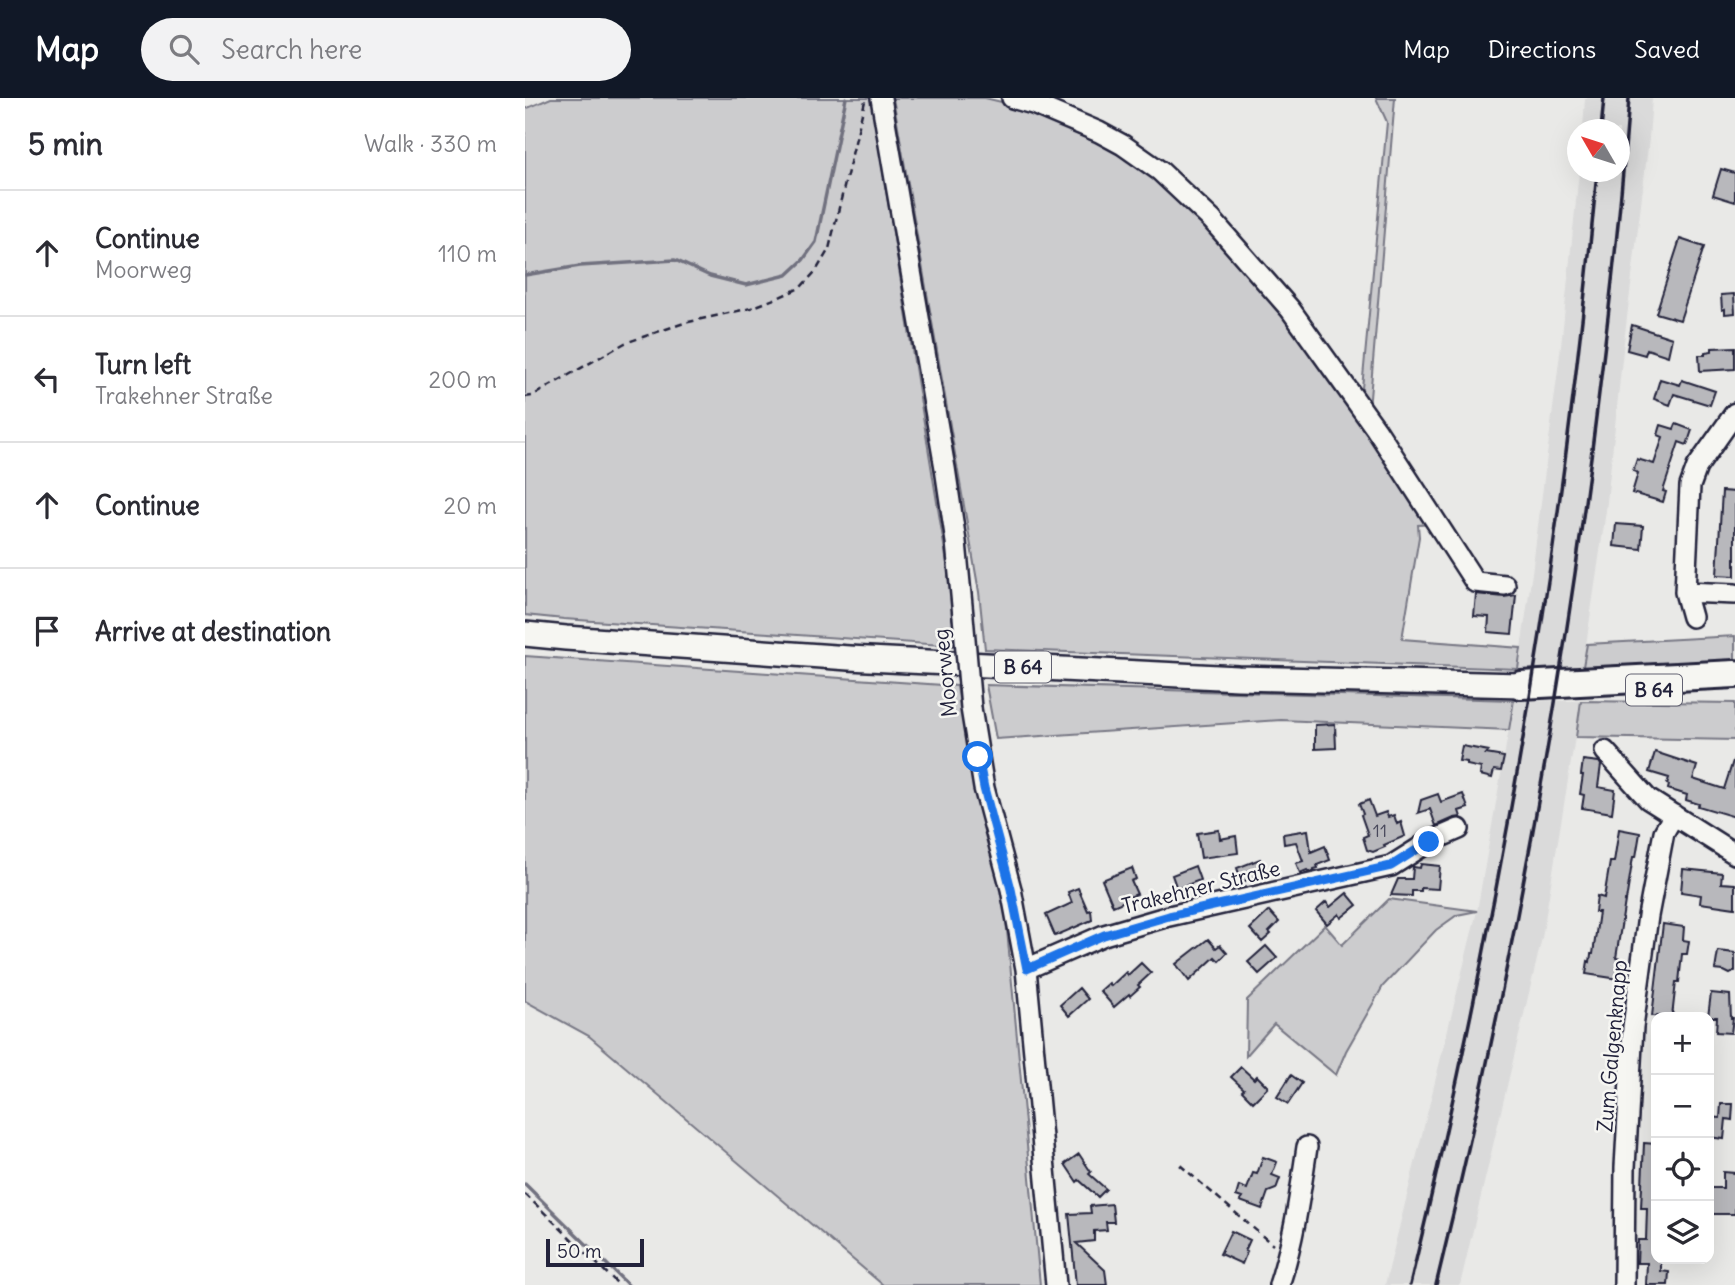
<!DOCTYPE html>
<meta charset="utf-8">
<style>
body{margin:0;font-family:Delius,sans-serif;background:#f2f2f3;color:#2b2b33}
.controls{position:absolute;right:21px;bottom:21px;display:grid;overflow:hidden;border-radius:14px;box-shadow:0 7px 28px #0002}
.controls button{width:63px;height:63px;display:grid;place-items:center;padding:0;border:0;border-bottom:2px solid #e1e1e2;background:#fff;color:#2b2b33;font:35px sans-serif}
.compass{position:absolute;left:1042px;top:21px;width:63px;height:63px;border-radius:50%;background:#fff;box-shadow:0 7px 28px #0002;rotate:309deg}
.scale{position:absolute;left:21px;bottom:18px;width:98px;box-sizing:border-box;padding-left:7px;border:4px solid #22223b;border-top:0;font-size:19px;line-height:24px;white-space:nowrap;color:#22223b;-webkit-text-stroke:5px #f6f6f2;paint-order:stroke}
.stop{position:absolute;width:21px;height:21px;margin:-16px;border:5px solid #1a73e8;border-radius:50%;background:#fff}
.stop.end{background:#1a73e8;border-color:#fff;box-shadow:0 2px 7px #0008}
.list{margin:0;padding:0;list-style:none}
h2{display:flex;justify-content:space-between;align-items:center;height:91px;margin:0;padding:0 28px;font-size:30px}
h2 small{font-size:23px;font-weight:400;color:#7c7c81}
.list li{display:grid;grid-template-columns:46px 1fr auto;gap:21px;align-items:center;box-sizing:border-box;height:126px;padding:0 28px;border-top:2px solid #e1e1e2}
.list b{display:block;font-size:26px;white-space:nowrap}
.list p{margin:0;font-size:23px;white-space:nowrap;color:#7c7c81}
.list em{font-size:23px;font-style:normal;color:#7c7c81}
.icon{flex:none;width:38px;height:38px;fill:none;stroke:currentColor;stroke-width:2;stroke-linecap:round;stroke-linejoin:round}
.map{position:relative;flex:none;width:1210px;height:1187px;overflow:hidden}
header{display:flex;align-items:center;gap:42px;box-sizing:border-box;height:98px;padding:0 35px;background:#111827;color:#fff}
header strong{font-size:33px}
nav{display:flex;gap:38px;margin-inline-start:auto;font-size:24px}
.search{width:490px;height:63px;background:#f2f2f3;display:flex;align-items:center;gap:18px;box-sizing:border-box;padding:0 24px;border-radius:38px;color:#7c7c81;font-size:26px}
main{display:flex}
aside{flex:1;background:#fff}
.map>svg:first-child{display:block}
.built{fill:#dadada}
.green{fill:#ccccce;stroke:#777784;stroke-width:2}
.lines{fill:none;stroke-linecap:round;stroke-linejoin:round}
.stream{stroke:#71717f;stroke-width:3.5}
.building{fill:#b8b8bc;stroke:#22223b;stroke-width:2}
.minor-casing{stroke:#22223b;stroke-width:24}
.major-casing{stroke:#22223b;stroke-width:28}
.highway-casing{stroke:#22223b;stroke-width:32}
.path{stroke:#22223b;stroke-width:2.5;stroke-dasharray:7 5;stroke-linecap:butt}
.minor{stroke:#f6f6f2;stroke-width:19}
.major{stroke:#f6f6f2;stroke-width:23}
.highway{stroke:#f6f6f2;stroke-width:26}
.rail{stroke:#22223b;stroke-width:3.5}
.minor-bridge-casing{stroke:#22223b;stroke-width:24;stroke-linecap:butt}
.minor-bridge{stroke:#f6f6f2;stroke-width:19}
.route{stroke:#1a73e8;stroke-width:9}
.labels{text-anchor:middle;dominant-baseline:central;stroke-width:5;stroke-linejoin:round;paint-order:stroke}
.number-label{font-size:18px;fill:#48485b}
.shield{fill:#f6f6f2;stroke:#626272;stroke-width:2}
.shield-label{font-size:19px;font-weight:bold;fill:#22223b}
.street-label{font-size:21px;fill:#22223b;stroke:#f6f6f2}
</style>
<header>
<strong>Map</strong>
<div class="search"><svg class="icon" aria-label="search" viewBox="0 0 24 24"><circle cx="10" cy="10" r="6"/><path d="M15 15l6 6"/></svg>Search here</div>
<nav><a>Map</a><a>Directions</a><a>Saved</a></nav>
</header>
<main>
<aside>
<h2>5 min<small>Walk · 330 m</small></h2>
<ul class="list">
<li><svg class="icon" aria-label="ahead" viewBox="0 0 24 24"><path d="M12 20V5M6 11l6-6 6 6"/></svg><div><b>Continue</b><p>Moorweg</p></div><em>110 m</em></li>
<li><svg class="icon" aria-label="left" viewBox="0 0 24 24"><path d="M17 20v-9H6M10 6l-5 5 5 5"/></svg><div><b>Turn left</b><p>Trakehner Straße</p></div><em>200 m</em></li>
<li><svg class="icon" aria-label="ahead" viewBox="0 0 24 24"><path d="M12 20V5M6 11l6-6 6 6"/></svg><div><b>Continue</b></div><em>20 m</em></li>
<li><svg class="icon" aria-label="arrive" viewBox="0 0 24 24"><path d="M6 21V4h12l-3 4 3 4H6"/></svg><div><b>Arrive at destination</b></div></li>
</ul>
</aside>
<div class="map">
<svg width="1210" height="1187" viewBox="0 0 1210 1187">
<rect width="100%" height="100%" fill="#e9e9e7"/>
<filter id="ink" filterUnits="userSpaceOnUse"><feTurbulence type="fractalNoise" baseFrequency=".0143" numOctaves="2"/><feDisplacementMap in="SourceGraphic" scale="14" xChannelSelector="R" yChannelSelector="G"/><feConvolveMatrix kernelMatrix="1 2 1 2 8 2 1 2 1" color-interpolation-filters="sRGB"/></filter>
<g filter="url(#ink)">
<!-- built -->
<path class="built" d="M1060 0H1127L1124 41 1098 252 1081 413 1057 574 993 571 1007 475 1036 248 1054 74H1094V32L1058 31Z
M989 602 1056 603 1017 840 935 1187H860L952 813Z"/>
<!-- green -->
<path class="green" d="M26 0H346L427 496 431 548 39 521 0 517V11Z
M368 0H460L509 12 581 45 602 63 608 59 707 147 910 426 893 427 894 439 877 541 996 550 993 571 460 551 454 494Z
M851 0H870L844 312 836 301 862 24Z
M1210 538V567L1057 574 1062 546Z
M0 558 432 588 445 666 478 789 515 1187H358L64 938 0 903Z
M461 587 989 602 984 632 756 622 471 641Z
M1056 603 1210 605V642L1051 639Z
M864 801 952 813 932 817 911 832 858 888 821 953 811 977 749 926 721 958 722 902 800 827 817 847Z"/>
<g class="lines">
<!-- stream -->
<path class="stream" d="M0 177 55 168 150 162 185 178 221 187 262 177 278 162 291 144 321 0
M0 1086 103 1187"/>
</g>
<!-- building -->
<path class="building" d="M1196 71 1210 75V104L1188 97Z
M1155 141 1179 149 1155 222 1131 215Z
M1209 196 1210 215 1200 216V211L1197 212 1196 197Z
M1107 227 1147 240 1143 258 1122 251 1120 257 1102 252Z
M1210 249V271L1175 273 1174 257H1180V254L1187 253V250Z
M1135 281 1155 287 1157 282 1190 293 1185 307 1149 296 1145 307 1129 301Z
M1151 326 1167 332 1162 347 1154 344 1138 393 1141 394 1138 404 1107 395 1113 375 1108 373 1112 361 1129 366 1138 339 1133 337 1136 327 1149 331Z
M1197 393 1210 394V478L1192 477Z
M1091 426 1118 428 1116 451 1089 448Z
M951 496 979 499 991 497 987 536 963 534 964 519 949 518Z
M810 626 811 650 790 651V627Z
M937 648 964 653 961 656 979 659 976 673 969 672 967 680 955 677 956 670 942 667V664L934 663Z
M1130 654 1172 668 1168 681 1199 691 1208 663 1210 664V719L1173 708 1174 706 1161 702 1162 697 1143 691 1144 687 1142 686 1144 680 1124 674Z
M1058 662 1074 664 1076 667 1073 689 1090 692 1087 715 1057 710 1059 697 1055 696 1058 677H1056Z
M913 696 916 704 938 696 943 710 934 713 936 719 929 720 911 728 905 711 893 715 896 702Z
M844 702 850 718 861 714 863 719 869 717 872 726 876 724 880 738 859 747 860 749 848 754 842 752 838 739 843 737 836 717 838 716 834 706Z
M1094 731 1115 735 1111 759H1108L1101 803H1100L1091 860 1096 861 1095 868H1097L1094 881 1061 876 1063 863 1065 864 1066 856H1068L1074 814H1070L1072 798 1079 800 1085 764H1089Z
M694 732 695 741 711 738 713 755 676 760 672 735Z
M783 732 786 754 800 748 805 762 792 767 793 770 789 771V773L783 774 782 772 775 775 771 765 778 763 771 744 759 746 758 736Z
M735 761 740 775 717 784 712 770Z
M896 766 915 768 913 791 896 790V793H887V798L866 797 873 781H887L888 769 895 770Z
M670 768 675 782 652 791 647 777Z
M607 770 611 781 606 783 612 796 599 801 600 803 588 808 577 782Z
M1158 771 1197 775 1196 785 1210 786V810L1175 805 1176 797 1156 794Z
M553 790 563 813 566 812 567 822 530 838 521 817 547 805 543 794Z
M822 795 832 807 816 820 814 816 802 826 791 813 801 804 805 809Z
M744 813 754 824 744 834 746 836 737 844 725 831Z
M1138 826 1159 829 1158 842 1164 843 1162 856H1157L1154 884H1151L1147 919 1127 918Z
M683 841 691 850 695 847 702 855 694 863 690 859 664 883 651 866Z
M741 848 752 860 734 876 723 864Z
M1193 853 1210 855V873L1205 876 1199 873 1190 872Z
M616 865 626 875 613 887 615 889 605 898 604 896 589 909 575 893 584 885 586 888 601 874 603 877Z
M554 890 563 901 544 918 535 907Z
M1186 895 1205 897 1206 920H1208L1206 935 1191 934 1192 919H1183Z
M716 969 729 981 732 978 743 989 728 1004 717 993 719 991 706 979Z
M766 977 777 985 763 1006 752 999Z
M1196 1006H1208L1207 1022 1201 1021 1199 1041 1184 1039V1019L1195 1020Z
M1119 1045 1131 1046V1161H1136V1173L1144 1174 1143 1187H1121L1122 1165H1112L1113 1142H1121L1122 1110H1116Z
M554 1056 566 1074 564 1076 581 1091 573 1099 554 1082 552 1084 540 1066Z
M738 1059 752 1064 747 1077 755 1080 751 1091 743 1094 737 1111 715 1103 717 1100 711 1098 714 1088 722 1091 728 1075 732 1076Z
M1198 1074 1210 1075V1116H1184V1090H1198Z
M587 1106 589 1124H581L582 1132 569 1133V1143L551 1145 580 1172 582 1187H551L544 1116 566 1115 565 1108Z
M706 1133 725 1142 720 1153 722 1154 717 1166 695 1156Z"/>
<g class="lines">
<!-- minor casing -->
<g class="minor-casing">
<path id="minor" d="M356 0 420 370 431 444 438 518
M487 0 508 6 574 34 598 47 635 73 687 122 765 211 851 331 950 484 980 487
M1160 494 1210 496
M1167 519 1160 494 1165 388 1172 369 1210 315
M446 610 459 690 486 791 501 871 531 1187
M1080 653 1123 701 1210 756
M501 871 579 837 644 818 866 768 904 744 934 731
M754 1187C769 1142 775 1096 782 1049
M1099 1187 1100 1069 1108 929 1123 818 1139 734 1149 717"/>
</g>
<!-- major casing -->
<g class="major-casing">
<path id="major" d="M0 536 41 540 324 560 713 580 996 587"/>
</g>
<!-- highway casing -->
<g class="highway-casing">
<path id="highway" d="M996 587 1210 576"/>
</g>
<!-- path -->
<path class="path" d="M0 299 7 298 100 245 159 225 226 210 252 200 275 190 291 173 304 151 340 3
M655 1067 748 1147
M0 1096 94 1187"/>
<!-- minor -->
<use href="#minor" class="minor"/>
<!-- major -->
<use href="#major" class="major"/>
<!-- highway -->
<use href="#highway" class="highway"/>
<!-- rail -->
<path class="rail" d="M1076 32 1079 0
M885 1187C974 821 1038 449 1072 74
M911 1187C983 893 1038 595 1074 295 1086 197 1097 98 1104 0"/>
<!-- minor-bridge casing -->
<g class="minor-bridge-casing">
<path id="minor-bridge" d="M438 518 446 610"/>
</g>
<!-- minor-bridge -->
<use href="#minor-bridge" class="minor-bridge"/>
</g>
</g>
<g class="lines" filter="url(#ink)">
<!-- route -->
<path class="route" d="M453 659 459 690 486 791 502 871 579 837 644 818 866 768 904 744"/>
</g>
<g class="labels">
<!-- number labels -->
<g class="number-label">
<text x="855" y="732">11</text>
</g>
<!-- shield labels -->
<g class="shield">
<rect x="470" y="553.5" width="56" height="31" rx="5"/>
<rect x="1101" y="576.5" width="56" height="31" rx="5"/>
</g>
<g class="shield-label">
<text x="498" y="569">B 64</text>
<text x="1129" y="592">B 64</text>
</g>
<!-- street labels -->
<g class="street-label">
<text transform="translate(420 575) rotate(-96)">Moorweg</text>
<text transform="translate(676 789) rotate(-14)">Trakehner Straße</text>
<text transform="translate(1087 948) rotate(-85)">Zum Galgenknapp</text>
</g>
</g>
</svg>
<div class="controls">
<button>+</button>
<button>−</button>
<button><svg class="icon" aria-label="locate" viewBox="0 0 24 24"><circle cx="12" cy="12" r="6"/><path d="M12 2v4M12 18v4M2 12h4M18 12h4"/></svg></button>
<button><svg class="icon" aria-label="layers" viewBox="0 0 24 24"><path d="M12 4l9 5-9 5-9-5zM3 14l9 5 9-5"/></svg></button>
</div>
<svg class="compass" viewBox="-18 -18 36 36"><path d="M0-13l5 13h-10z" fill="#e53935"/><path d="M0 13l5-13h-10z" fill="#7c7c81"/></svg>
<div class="scale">50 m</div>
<div class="stop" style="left:453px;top:659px"></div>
<div class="stop end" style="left:904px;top:744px"></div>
</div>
</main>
